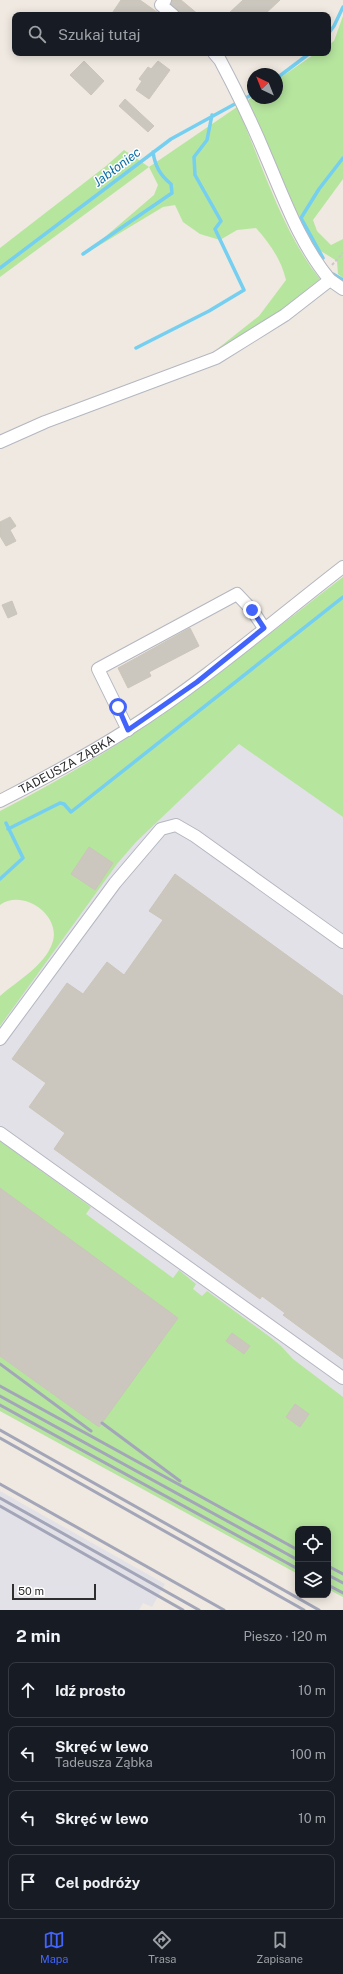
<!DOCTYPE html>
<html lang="pl">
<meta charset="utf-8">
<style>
body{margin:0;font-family:"Public Sans",sans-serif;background:#242831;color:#f1f3f6}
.controls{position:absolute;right:12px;bottom:12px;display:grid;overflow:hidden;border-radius:8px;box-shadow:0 2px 10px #0003}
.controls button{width:36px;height:36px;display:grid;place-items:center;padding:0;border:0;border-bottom:1px solid #363941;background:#171b24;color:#f1f3f6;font:20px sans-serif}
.compass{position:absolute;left:247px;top:68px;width:36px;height:36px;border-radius:50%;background:#171b24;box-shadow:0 2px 10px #0003;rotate:317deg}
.scale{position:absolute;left:12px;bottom:10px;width:84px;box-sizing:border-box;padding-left:4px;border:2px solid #2e2e2e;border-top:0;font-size:11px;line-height:14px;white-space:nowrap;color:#2e2e2e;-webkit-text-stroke:3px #fff;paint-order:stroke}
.stop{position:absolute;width:12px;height:12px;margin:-9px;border:3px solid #4264fb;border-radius:50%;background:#fff}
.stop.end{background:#4264fb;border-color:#fff;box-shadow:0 1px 4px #0008}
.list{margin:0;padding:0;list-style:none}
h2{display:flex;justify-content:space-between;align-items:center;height:52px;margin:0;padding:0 16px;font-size:17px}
h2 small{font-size:13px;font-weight:400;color:#9ea1a6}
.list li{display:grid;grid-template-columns:26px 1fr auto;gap:12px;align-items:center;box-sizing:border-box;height:56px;margin:0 8px 8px;padding:0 8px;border:1px solid #363941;border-radius:8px}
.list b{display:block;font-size:15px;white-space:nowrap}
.list p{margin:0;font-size:13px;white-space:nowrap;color:#9ea1a6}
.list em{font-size:13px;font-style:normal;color:#9ea1a6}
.icon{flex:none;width:22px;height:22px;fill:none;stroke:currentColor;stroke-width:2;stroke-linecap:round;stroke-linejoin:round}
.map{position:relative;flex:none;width:343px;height:1610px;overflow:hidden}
.search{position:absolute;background:#171b24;box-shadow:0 2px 10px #0003;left:12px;right:12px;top:12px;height:44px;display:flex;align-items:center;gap:10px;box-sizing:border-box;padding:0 14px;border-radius:8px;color:#9ea1a6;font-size:15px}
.sheet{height:308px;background:#171b24}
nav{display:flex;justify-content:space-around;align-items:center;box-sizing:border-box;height:56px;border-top:1px solid #363941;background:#171b24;font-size:11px;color:#9ea1a6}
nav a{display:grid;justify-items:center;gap:2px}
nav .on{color:#4264fb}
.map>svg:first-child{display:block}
.industrial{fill:#e3e1e8}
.green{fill:#b6e59e}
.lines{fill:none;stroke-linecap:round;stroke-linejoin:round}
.stream{stroke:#75cff0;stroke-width:3.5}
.building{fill:#cbc7bf;stroke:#cbc5ba}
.minor-casing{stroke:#b4b7c1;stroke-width:14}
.path{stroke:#c9c9c9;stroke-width:2;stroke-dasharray:3 2;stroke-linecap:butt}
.minor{stroke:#fff;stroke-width:12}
.rail{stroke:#a3a6b8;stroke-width:3}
.route{stroke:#4264fb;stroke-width:5}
.labels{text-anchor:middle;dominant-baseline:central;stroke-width:3;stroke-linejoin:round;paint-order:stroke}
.street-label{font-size:12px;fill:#2e2e2e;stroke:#fff}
.water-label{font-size:13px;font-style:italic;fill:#0d6fa3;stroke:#fff}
</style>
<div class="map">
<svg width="343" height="1610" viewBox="0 0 343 1610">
<rect width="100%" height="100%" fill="#efe9e1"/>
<!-- industrial -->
<path class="industrial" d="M343 648V1597L328 1589V1529H298V1574L0 1411V1023L73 920 37 877Z
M0 1491 165 1584 152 1607 143 1603 139 1610H0Z"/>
<!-- green -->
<path class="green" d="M343 16V179L313 220 317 231 331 245 343 239V278L338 274 337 261 311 245 248 100 253 96V98H277V80L316 53H328V45L334 41Z
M237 107C262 163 282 232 320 279L275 315 216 350 259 316 286 280C281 259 270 244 256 228L237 230 220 240 200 234 183 222 175 205 163 207 85 254 154 195 158 185 149 167 0 277V248L106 166 124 150 149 167Z
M343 577V817L239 744 136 842 117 864 0 1026V996C17 981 44 966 52 944 63 916 23 888 0 905V811C42 789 84 766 124 740 200 691 271 632 343 577Z
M0 1141 91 1207 86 1214 173 1278 179 1270 196 1284 193 1289 202 1296 207 1291 270 1337 281 1346 293 1359 343 1397V1597L328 1589V1529H298V1574L0 1411Z"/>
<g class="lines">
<!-- stream -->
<path class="stream" d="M328 34 334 26 343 7
M277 78 310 53
M83 254 172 193 171 184C160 175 155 166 153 152
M323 258 301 218 319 189 343 158
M0 268 171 139 253 94
M333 274 343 280
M136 348 209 311 244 290 215 229 221 221 195 175 194 157 207 140 212 115
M8 829 60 803 64 804 71 812 343 597
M0 879 23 858 6 823"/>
</g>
<!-- building -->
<path class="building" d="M121 0H140L161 15H111Z
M172 0H181L199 15H180L178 10 171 4Z
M243 0H280L264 15H227Z
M84 61 104 81 91 95 70 75Z
M158 61 170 70 149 99 136 90 142 81 139 79 148 67 151 69Z
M125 99 154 126 148 132 119 106Z
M10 517 16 526 10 530 16 541 6 546 0 536V522Z
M12 601 17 614 8 618 2 605Z
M190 628 199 646 149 672 151 676 128 688 118 668Z
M89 847 113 863 95 890 71 874Z
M175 874 343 996V1359L283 1315 285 1313 262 1296 260 1299 54 1149 65 1133 29 1107 46 1083 12 1059 67 983 83 994 107 962 124 975 163 920 149 911Z
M0 1188 178 1318 99 1427 0 1356Z
M232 1333 250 1346 244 1354 226 1341Z
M295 1404 309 1414 300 1427 286 1417Z"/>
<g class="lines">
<!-- minor casing -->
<g class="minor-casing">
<g id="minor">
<path d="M165 0 161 5 173 15"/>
<path d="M214 53 220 60C237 92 253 125 267 159 285 201 300 244 330 280"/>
<path d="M0 442 45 422 216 358 285 315 330 280 343 289"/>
<path d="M128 730 98 669 237 594 252 610 264 628"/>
<path id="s1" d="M0 801C43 779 86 756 127 730 203 682 272 622 343 567"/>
<path d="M0 1039 115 883 161 829 176 825 195 836 343 942"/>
<path d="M0 1133 343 1378"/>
</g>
</g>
<!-- path -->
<path class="path" d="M332 265 343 253"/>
<!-- minor -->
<use href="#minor" class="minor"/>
<!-- rail -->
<path class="rail" d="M0 1364 91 1431
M0 1386 298 1550
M0 1396 298 1560
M0 1405 298 1569
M102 1423 180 1481
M0 1430 319 1610
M0 1438 304 1610
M0 1484 224 1610
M0 1498 199 1610
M0 1506 183 1610
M328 1566 343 1574
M328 1575 343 1583
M328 1585 343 1593"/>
</g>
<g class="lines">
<!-- route -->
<path class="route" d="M118 707 128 730 197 682 264 628 252 610"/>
</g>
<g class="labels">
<!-- street labels -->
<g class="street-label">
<text stroke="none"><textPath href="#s1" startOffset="76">TADEUSZA ZĄBKA</textPath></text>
</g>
<!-- water labels -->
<g class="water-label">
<text transform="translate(117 167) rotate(-37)">Jabłoniec</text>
</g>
</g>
</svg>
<div class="controls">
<button><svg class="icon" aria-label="locate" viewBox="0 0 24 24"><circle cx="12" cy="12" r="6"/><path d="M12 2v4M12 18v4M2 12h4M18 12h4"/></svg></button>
<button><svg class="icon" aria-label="layers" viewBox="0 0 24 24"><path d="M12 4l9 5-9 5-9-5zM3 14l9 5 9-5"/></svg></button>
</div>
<svg class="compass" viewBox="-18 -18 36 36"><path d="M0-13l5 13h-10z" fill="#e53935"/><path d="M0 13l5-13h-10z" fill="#9ea1a6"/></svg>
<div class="scale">50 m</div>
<div class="stop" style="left:118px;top:707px"></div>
<div class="stop end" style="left:252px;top:610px"></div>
<div class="search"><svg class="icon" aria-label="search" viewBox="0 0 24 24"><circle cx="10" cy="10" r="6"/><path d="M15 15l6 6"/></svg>Szukaj tutaj</div>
</div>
<section class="sheet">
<h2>2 min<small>Pieszo · 120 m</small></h2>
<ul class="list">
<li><svg class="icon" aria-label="ahead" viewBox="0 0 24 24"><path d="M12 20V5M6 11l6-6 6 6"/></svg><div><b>Idź prosto</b></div><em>10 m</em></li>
<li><svg class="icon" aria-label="left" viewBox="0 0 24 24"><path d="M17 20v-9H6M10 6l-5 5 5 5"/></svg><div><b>Skręć w lewo</b><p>Tadeusza Ząbka</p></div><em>100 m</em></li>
<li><svg class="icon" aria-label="left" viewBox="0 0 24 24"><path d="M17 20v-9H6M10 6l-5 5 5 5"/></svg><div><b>Skręć w lewo</b></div><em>10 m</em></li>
<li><svg class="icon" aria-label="arrive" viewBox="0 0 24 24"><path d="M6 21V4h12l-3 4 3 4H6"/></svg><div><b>Cel podróży</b></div></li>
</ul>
</section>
<nav>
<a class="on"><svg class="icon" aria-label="map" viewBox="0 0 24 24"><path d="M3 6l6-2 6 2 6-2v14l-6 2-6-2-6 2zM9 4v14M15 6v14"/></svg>Mapa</a>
<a><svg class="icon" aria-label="directions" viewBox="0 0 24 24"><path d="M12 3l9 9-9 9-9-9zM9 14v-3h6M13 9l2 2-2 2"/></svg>Trasa</a>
<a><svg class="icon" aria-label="saved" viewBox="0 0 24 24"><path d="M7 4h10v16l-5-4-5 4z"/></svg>Zapisane</a>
</nav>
